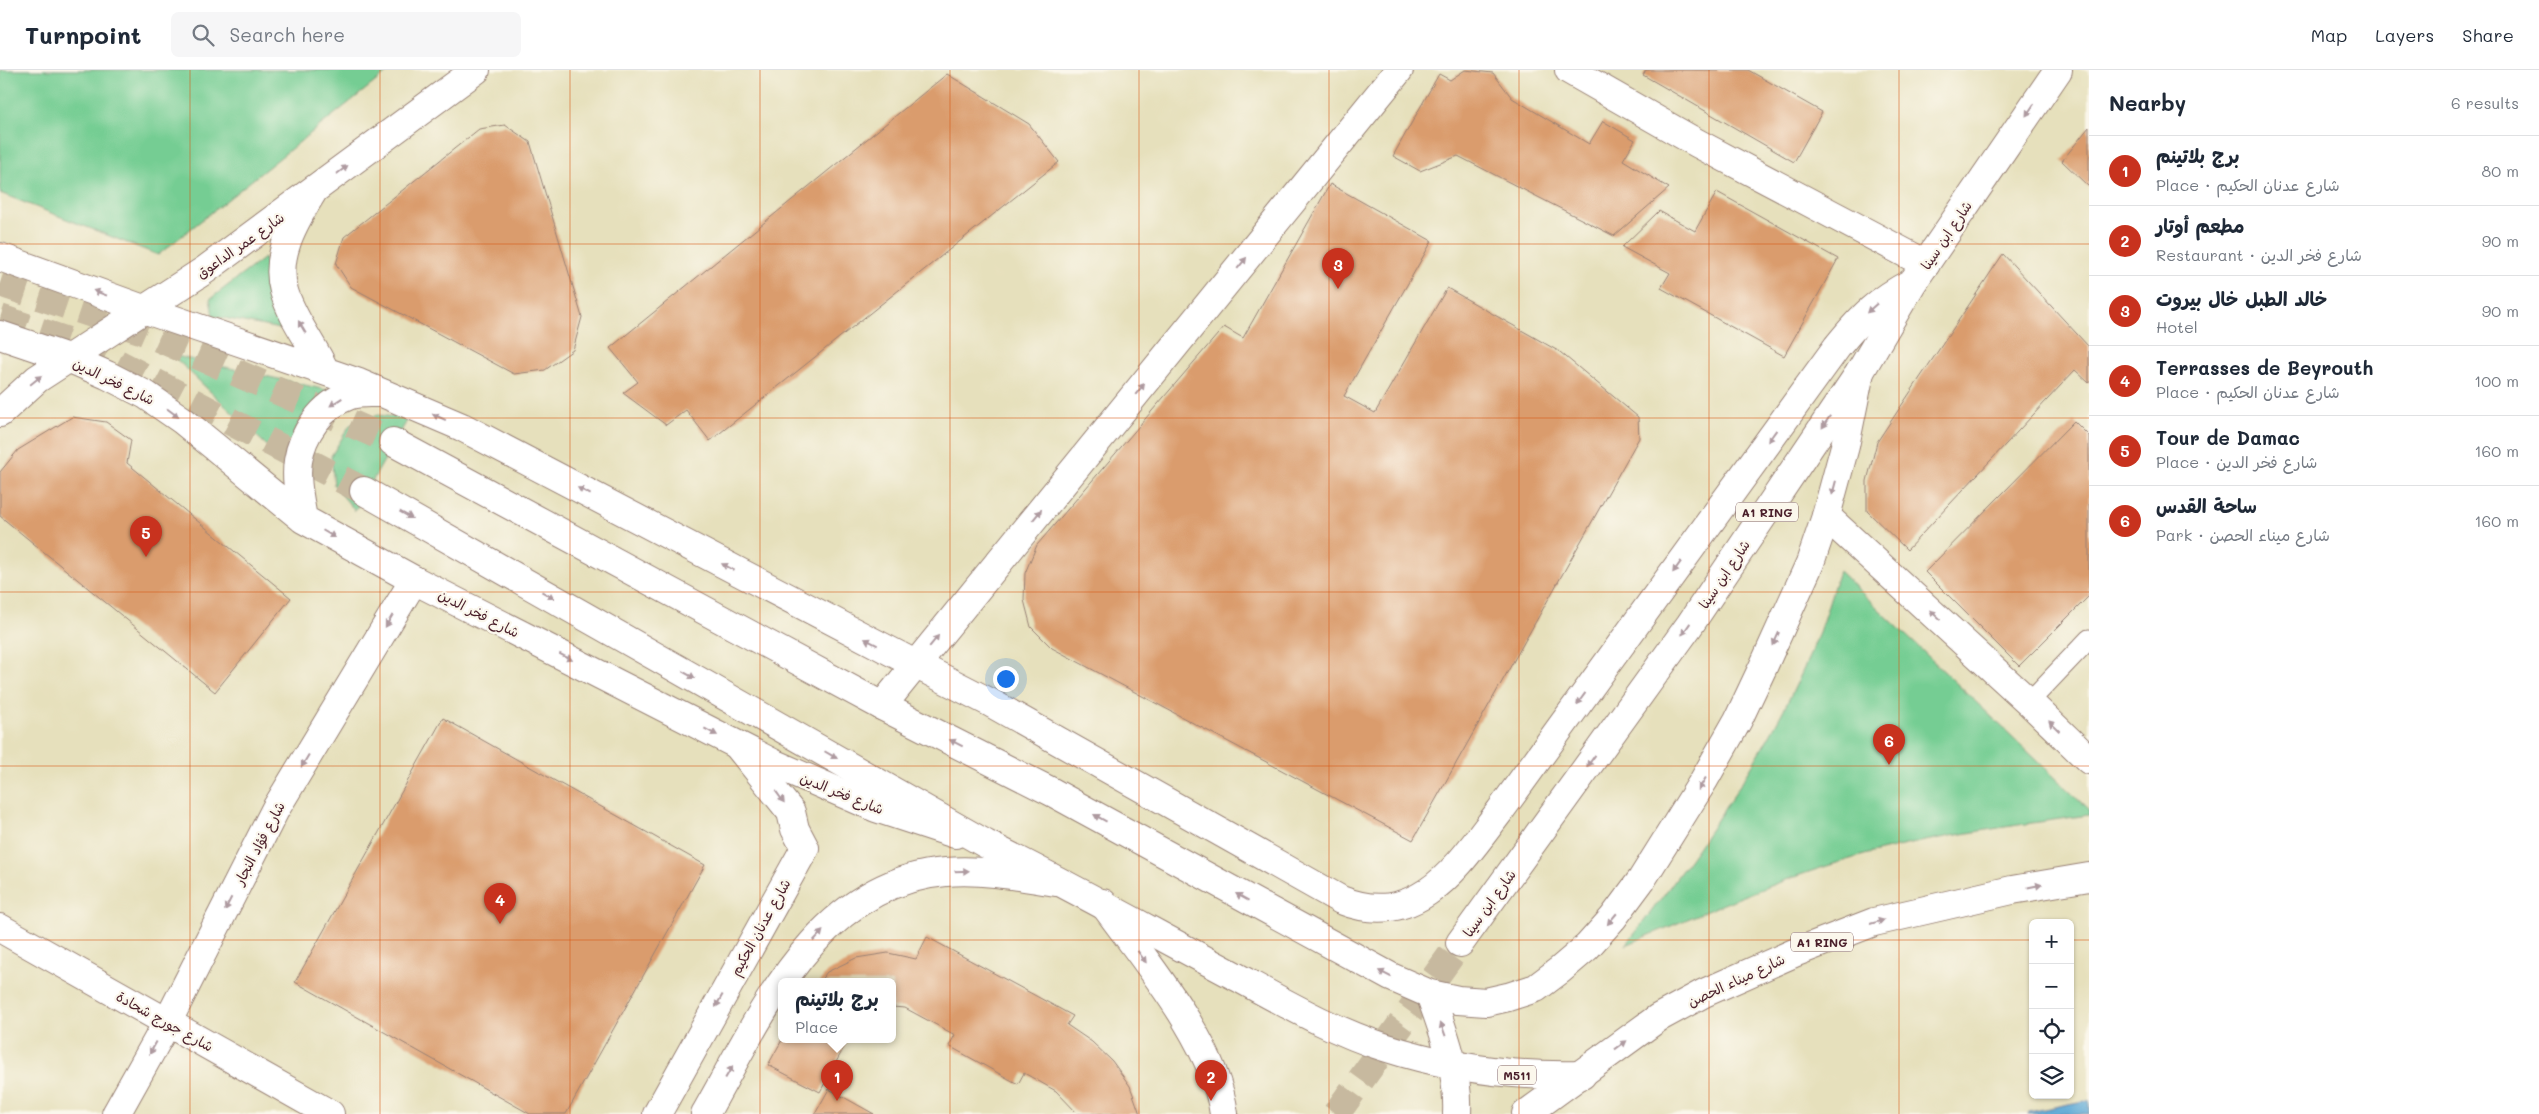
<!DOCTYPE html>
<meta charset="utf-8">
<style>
body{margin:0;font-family:Mali,"Playpen Sans Arabic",sans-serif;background:#f6f6f7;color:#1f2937}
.controls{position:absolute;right:15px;bottom:15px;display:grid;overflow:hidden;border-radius:8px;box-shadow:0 1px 4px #0004}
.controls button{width:45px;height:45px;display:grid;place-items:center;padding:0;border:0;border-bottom:1px solid #e0e1e3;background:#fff;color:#1f2937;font:25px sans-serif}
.you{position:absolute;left:1005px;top:608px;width:18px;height:18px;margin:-12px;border:4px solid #fff;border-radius:50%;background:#1a73e8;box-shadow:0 0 0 8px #1a73e833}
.badge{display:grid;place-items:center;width:32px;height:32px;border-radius:50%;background:#c8321e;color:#fff;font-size:16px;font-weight:700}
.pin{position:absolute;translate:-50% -41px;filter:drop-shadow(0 1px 2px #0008)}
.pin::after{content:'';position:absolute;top:26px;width:18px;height:15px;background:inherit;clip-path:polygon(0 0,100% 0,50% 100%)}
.popup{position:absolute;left:778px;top:908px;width:118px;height:65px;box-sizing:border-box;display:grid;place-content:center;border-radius:8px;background:#fff;filter:drop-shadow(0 1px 4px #0005);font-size:16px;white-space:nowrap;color:#747a83}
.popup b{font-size:19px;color:#1f2937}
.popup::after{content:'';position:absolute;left:50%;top:100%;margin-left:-10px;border:10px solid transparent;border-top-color:#fff}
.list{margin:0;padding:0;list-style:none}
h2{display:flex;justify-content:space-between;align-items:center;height:65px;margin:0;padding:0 20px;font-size:21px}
h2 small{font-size:16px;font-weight:400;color:#747a83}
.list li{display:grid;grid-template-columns:32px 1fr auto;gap:15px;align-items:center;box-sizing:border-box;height:70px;padding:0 20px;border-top:1px solid #e0e1e3}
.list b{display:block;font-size:19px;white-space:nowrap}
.list p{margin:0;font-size:16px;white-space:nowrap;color:#747a83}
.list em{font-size:16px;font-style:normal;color:#747a83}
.icon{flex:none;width:28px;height:28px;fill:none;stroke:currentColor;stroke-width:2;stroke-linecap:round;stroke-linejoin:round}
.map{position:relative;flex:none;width:2089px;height:1044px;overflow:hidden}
header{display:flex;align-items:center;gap:30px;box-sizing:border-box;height:70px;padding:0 25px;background:#fff;border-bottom:1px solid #e0e1e3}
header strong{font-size:24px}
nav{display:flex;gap:28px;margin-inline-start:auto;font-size:18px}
.search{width:350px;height:45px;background:#f6f6f7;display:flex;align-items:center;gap:12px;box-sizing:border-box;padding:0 18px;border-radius:8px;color:#747a83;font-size:19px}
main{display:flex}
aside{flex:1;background:#fff}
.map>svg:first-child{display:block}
.green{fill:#74cd93;stroke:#5f765f}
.water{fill:#5ca8d5;stroke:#536480}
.building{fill:#da9c6d}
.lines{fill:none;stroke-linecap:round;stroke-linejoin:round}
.trunk-tunnel{stroke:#c7b99f;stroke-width:28;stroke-dasharray:28 14;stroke-linecap:butt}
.motorway-tunnel{stroke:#c7b99f;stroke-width:28;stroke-dasharray:28 14;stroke-linecap:butt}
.service-casing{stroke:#988074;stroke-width:21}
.minor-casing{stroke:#988074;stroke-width:30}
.tertiary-casing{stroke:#988074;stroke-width:30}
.secondary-casing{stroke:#988074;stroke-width:30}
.trunk-casing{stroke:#988074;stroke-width:30}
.motorway-casing{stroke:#988074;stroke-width:30}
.service{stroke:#fff;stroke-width:19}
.minor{stroke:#fff;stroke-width:28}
.tertiary{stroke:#fff;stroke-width:28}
.secondary{stroke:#fff;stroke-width:28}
.trunk{stroke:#fff;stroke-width:28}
.motorway{stroke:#fff;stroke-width:28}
.oneway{fill:#ae9aa0}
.grid{fill:none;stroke:#d8530f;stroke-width:1;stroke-opacity:0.55}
.labels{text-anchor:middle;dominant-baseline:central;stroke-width:4.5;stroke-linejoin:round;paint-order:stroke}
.shield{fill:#fbf7ec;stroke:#7f6065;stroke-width:1}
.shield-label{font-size:12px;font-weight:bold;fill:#4a1f2b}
.street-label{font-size:14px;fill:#4a1f2b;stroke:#fbf7ec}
</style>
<header>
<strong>Turnpoint</strong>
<div class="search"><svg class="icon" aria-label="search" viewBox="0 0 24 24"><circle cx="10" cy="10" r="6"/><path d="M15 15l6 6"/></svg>Search here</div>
<nav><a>Map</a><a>Layers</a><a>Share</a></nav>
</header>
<main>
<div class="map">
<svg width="2089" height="1044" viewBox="0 0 2089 1044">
<rect width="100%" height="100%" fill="#fbf7ec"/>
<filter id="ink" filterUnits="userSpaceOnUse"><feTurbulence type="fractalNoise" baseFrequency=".02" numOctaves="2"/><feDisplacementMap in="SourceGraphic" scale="10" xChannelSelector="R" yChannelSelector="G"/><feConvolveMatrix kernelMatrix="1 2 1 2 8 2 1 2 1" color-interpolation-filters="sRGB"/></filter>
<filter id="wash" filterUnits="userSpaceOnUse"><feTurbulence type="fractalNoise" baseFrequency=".0096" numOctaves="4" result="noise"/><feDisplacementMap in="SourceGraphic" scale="20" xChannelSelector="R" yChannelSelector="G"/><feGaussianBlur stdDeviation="1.12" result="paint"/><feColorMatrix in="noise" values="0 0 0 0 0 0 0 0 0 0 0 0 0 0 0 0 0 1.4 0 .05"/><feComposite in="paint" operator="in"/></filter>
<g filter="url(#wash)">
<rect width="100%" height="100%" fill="#e6e0bc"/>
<!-- green -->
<path class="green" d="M0 0H390L158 185 0 123Z
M264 188 290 261 213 246 210 229Z
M172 285 327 320C300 346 293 357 287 395Z
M378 345 408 349 355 441 334 415 331 386 350 355Z
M1839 501 2089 740V745C2016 755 1943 765 1872 783 1787 805 1707 841 1626 875 1696 783 1766 688 1812 580 1823 554 1830 527 1839 501Z"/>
<!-- water -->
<path class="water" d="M2089 1030V1044H2028L2029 1042Z"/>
<g id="blocks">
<!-- building -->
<path class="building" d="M1465 0 1493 3 1512 28 1589 74 1603 51 1635 70 1623 90 1669 118 1614 166 1458 86 1420 101 1393 86 1439 4 1450 10Z
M1646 0H1748L1822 42 1794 92 1643 5Z
M947 4 1029 54 1059 92 710 371 686 340 666 355 623 323 638 312 610 278Z
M505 55 530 72 582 247 573 280 545 300 514 304 351 217 336 194 344 167 479 59Z
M2089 57V117L2062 91Z
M1330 114 1432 171 1344 326 1375 343 1447 218 1560 282 1638 347 1639 368 1413 770 1052 578 1031 557 1024 530 1025 503 1037 475 1224 257 1243 268Z
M1717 122 1838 189 1784 286 1661 218 1670 203 1622 177 1659 141 1695 161Z
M2003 184 2089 277V313L2075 300 1907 480 1867 441V411L1877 372Z
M72 347 106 352 131 370 127 393 291 528 215 622 0 446V402L18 380Z
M2074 351 2089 366V526L2019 596 1925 502Z
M443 648 705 795 566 1044H530L295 912Z
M927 867 1073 946 1067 955 1092 972 1112 991 1130 1016 1140 1044H1078L1056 1021 1024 1003 1018 1014 949 976 955 965 905 938 892 937V912H819L827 902 856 888 888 883 916 889Z
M782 970H848L820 1022 768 995Z
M829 1019 874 1044H815Z"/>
</g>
</g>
<g filter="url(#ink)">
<use href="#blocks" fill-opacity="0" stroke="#988074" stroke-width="1"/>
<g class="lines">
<!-- trunk-tunnel -->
<path class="trunk-tunnel" d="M1336 1044 1460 873"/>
<!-- motorway-tunnel -->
<path class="motorway-tunnel" d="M0 213 140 260 393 372
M0 248 82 276 110 289 364 421"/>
<!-- service casing -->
<g class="service-casing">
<path id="service" d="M2029 632 2089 569"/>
</g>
<!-- minor casing -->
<g class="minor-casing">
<path id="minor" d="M1569 0 1697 73 1926 194
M1826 446 2029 632 2089 690
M882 636 1399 0
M0 858 330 1044
M116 1044 167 953 275 740 414 510"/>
</g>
<!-- tertiary casing -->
<g class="tertiary-casing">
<path id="tertiary" d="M0 343 37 309 205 200 476 0
M657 1044 805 778 795 759 791 742 738 676
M705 1044C761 946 817 812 946 802 983 799 1019 806 1056 812"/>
</g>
<!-- secondary casing -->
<g class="secondary-casing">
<path id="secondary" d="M312 123C294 152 274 186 284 221 292 249 313 274 325 301
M0 187 146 240 359 313 462 357 915 594
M0 265 68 288 107 305 146 325 182 350 303 449 414 510 775 694 876 738 955 764
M303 449C300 430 295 410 298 391 302 364 322 335 348 326 357 322 368 323 378 323"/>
</g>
<!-- trunk casing -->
<g class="trunk-casing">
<path id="trunk" d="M915 594 991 633 1341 830C1419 861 1459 794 1500 741L1837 277C1862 246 1877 231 1913 212
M1103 833C1145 891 1215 973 1224 1044
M1460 873 1689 556 1763 446 1860 302 1913 212 2058 0
M1526 1044 1658 948 1704 923 1794 883 1874 852 2012 820 2089 807"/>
</g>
<!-- motorway casing -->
<g class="motorway-casing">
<path id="motorway" d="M393 372 882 636 1052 722 1391 907 1430 924 1458 930 1486 932 1508 927 1536 918 1560 900 1587 877 1613 848 1642 809 1704 710 1738 650 1763 597 1810 493 1826 446 1845 376 1860 302
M364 421 986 774C1071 816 1154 863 1237 907 1285 933 1333 961 1384 977 1449 998 1514 1007 1582 1005
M1430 924C1444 963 1459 1002 1457 1044"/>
</g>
<!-- service -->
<use href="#service" class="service"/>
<!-- minor -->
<use href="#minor" class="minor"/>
<!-- tertiary -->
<use href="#tertiary" class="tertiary"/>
<!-- secondary -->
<use href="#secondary" class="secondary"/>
<!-- trunk -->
<use href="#trunk" class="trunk"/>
<!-- motorway -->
<use href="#motorway" class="motorway"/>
</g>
<!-- one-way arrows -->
<defs><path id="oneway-solid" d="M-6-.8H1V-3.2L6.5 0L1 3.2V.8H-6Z" transform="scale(1.25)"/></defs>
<g class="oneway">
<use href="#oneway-solid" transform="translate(2030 40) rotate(124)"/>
<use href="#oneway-solid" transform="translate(342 100) rotate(-37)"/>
<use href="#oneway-solid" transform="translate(1242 193) rotate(-51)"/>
<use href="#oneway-solid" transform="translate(100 223) rotate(-159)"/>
<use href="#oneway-solid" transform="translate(1872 238) rotate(138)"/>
<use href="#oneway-solid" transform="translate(302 257) rotate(-120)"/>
<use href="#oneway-solid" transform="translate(36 310) rotate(-39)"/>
<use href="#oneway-solid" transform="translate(1140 319) rotate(-51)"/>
<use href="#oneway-solid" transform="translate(336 332) rotate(147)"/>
<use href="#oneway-solid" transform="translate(173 343) rotate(37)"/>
<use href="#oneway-solid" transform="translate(439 347) rotate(-156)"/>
<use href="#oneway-solid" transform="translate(1826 352) rotate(123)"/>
<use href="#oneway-solid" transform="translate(1772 366) rotate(126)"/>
<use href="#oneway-solid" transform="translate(1834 418) rotate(105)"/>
<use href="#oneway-solid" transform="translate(584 421) rotate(-152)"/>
<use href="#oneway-solid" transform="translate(406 445) rotate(29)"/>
<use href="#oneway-solid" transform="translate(1037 445) rotate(-51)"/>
<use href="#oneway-solid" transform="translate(329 464) rotate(30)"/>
<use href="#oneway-solid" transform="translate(728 497) rotate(-152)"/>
<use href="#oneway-solid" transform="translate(1677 497) rotate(126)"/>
<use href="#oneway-solid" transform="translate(548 525) rotate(29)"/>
<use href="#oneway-solid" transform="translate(1935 545) rotate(-137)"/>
<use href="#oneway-solid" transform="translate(389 551) rotate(121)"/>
<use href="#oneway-solid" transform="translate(1686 559) rotate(125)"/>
<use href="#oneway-solid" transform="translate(1776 569) rotate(114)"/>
<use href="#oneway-solid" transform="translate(934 571) rotate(-51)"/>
<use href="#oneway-solid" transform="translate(871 572) rotate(-153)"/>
<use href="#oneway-solid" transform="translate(566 587) rotate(27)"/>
<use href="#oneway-solid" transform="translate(689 605) rotate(29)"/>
<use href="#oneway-solid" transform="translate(1581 629) rotate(126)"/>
<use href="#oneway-solid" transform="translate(2054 656) rotate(-136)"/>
<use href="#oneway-solid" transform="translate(711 662) rotate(28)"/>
<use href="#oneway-solid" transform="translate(956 673) rotate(-153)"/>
<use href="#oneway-solid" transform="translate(831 685) rotate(30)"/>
<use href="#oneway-solid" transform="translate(305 691) rotate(121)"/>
<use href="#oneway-solid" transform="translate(1591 691) rotate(126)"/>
<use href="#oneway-solid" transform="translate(1702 714) rotate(121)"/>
<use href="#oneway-solid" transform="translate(780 727) rotate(54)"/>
<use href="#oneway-solid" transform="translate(1100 748) rotate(-151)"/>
<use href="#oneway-solid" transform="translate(962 801) rotate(-2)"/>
<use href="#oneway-solid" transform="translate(2035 816) rotate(-11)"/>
<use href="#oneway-solid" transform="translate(1242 827) rotate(-151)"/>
<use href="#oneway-solid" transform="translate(228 834) rotate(117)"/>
<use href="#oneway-solid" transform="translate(1612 849) rotate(130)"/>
<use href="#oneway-solid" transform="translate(1877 852) rotate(-16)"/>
<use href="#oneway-solid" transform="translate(818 866) rotate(-47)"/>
<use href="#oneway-solid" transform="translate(1142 887) rotate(54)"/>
<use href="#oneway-solid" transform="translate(1385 904) rotate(-153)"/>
<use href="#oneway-solid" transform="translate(719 931) rotate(119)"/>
<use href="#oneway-solid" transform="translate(1443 959) rotate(-110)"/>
<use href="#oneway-solid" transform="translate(1621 975) rotate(-36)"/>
<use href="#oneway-solid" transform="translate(153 978) rotate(119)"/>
<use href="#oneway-solid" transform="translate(729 1002) rotate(-60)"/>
</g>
</g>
<!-- grid -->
<path class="grid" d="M190 0V1044M380 0V1044M570 0V1044M760 0V1044M950 0V1044M1139 0V1044M1329 0V1044M1519 0V1044M1709 0V1044M1899 0V1044M0 174H2089M0 348H2089M0 522H2089M0 696H2089M0 870H2033M2070 870H2089"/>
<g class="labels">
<!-- shield labels -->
<g class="shield">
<rect x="1736" y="432.5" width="62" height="19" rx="4"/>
<rect x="1791" y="862.5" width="62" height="19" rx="4"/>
<rect x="1498" y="995.5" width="38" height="19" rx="4"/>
</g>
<g class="shield-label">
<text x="1767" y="442">A1 RING</text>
<text x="1822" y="872">A1 RING</text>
<text x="1517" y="1005">M511</text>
</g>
<!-- street labels -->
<g class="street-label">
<text transform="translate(1946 165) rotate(-56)">شارع ابن سينا</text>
<text transform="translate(240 175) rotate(-35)">شارع عمر الداعوق</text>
<text transform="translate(114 311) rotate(26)">شارع فخر الدين</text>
<text transform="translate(1724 504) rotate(-56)">شارع ابن سينا</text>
<text transform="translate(479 543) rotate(27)">شارع فخر الدين</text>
<text transform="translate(842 723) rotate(22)">شارع فخر الدين</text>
<text transform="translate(259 773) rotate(-62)">شارع فؤاد النجار</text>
<text transform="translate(1489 833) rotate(-54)">شارع ابن سينا</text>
<text transform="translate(760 857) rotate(-61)">شارع عدنان الحكيم</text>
<text transform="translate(1736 910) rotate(-25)">شارع ميناء الحصن</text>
<text transform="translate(165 951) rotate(29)">شارع جورج شحادة</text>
</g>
</g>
</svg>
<div class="controls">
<button>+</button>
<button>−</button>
<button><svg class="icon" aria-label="locate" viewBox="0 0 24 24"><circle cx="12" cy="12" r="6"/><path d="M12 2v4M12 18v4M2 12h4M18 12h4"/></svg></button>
<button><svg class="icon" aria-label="layers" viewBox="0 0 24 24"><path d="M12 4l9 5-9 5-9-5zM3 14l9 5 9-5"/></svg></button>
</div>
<div class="you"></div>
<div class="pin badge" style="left:837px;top:1031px">1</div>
<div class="popup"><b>برج بلاتينم</b>Place</div>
<div class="pin badge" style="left:1211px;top:1031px">2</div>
<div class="pin badge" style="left:1338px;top:219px">3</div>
<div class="pin badge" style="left:500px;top:854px">4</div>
<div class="pin badge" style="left:146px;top:487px">5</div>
<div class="pin badge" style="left:1889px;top:695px">6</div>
</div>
<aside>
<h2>Nearby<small>6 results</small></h2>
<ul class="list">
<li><span class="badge">1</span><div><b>برج بلاتينم</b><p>Place · شارع عدنان الحكيم</p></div><em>80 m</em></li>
<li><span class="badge">2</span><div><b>مطعم أوتار</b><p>Restaurant · شارع فخر الدين</p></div><em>90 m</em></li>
<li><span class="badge">3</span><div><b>خالد الطبل خال بيروت</b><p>Hotel</p></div><em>90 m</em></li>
<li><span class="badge">4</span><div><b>Terrasses de Beyrouth</b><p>Place · شارع عدنان الحكيم</p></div><em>100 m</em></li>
<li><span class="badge">5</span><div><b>Tour de Damac</b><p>Place · شارع فخر الدين</p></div><em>160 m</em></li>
<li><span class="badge">6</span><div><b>ساحة القدس</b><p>Park · شارع ميناء الحصن</p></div><em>160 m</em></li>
</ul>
</aside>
</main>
